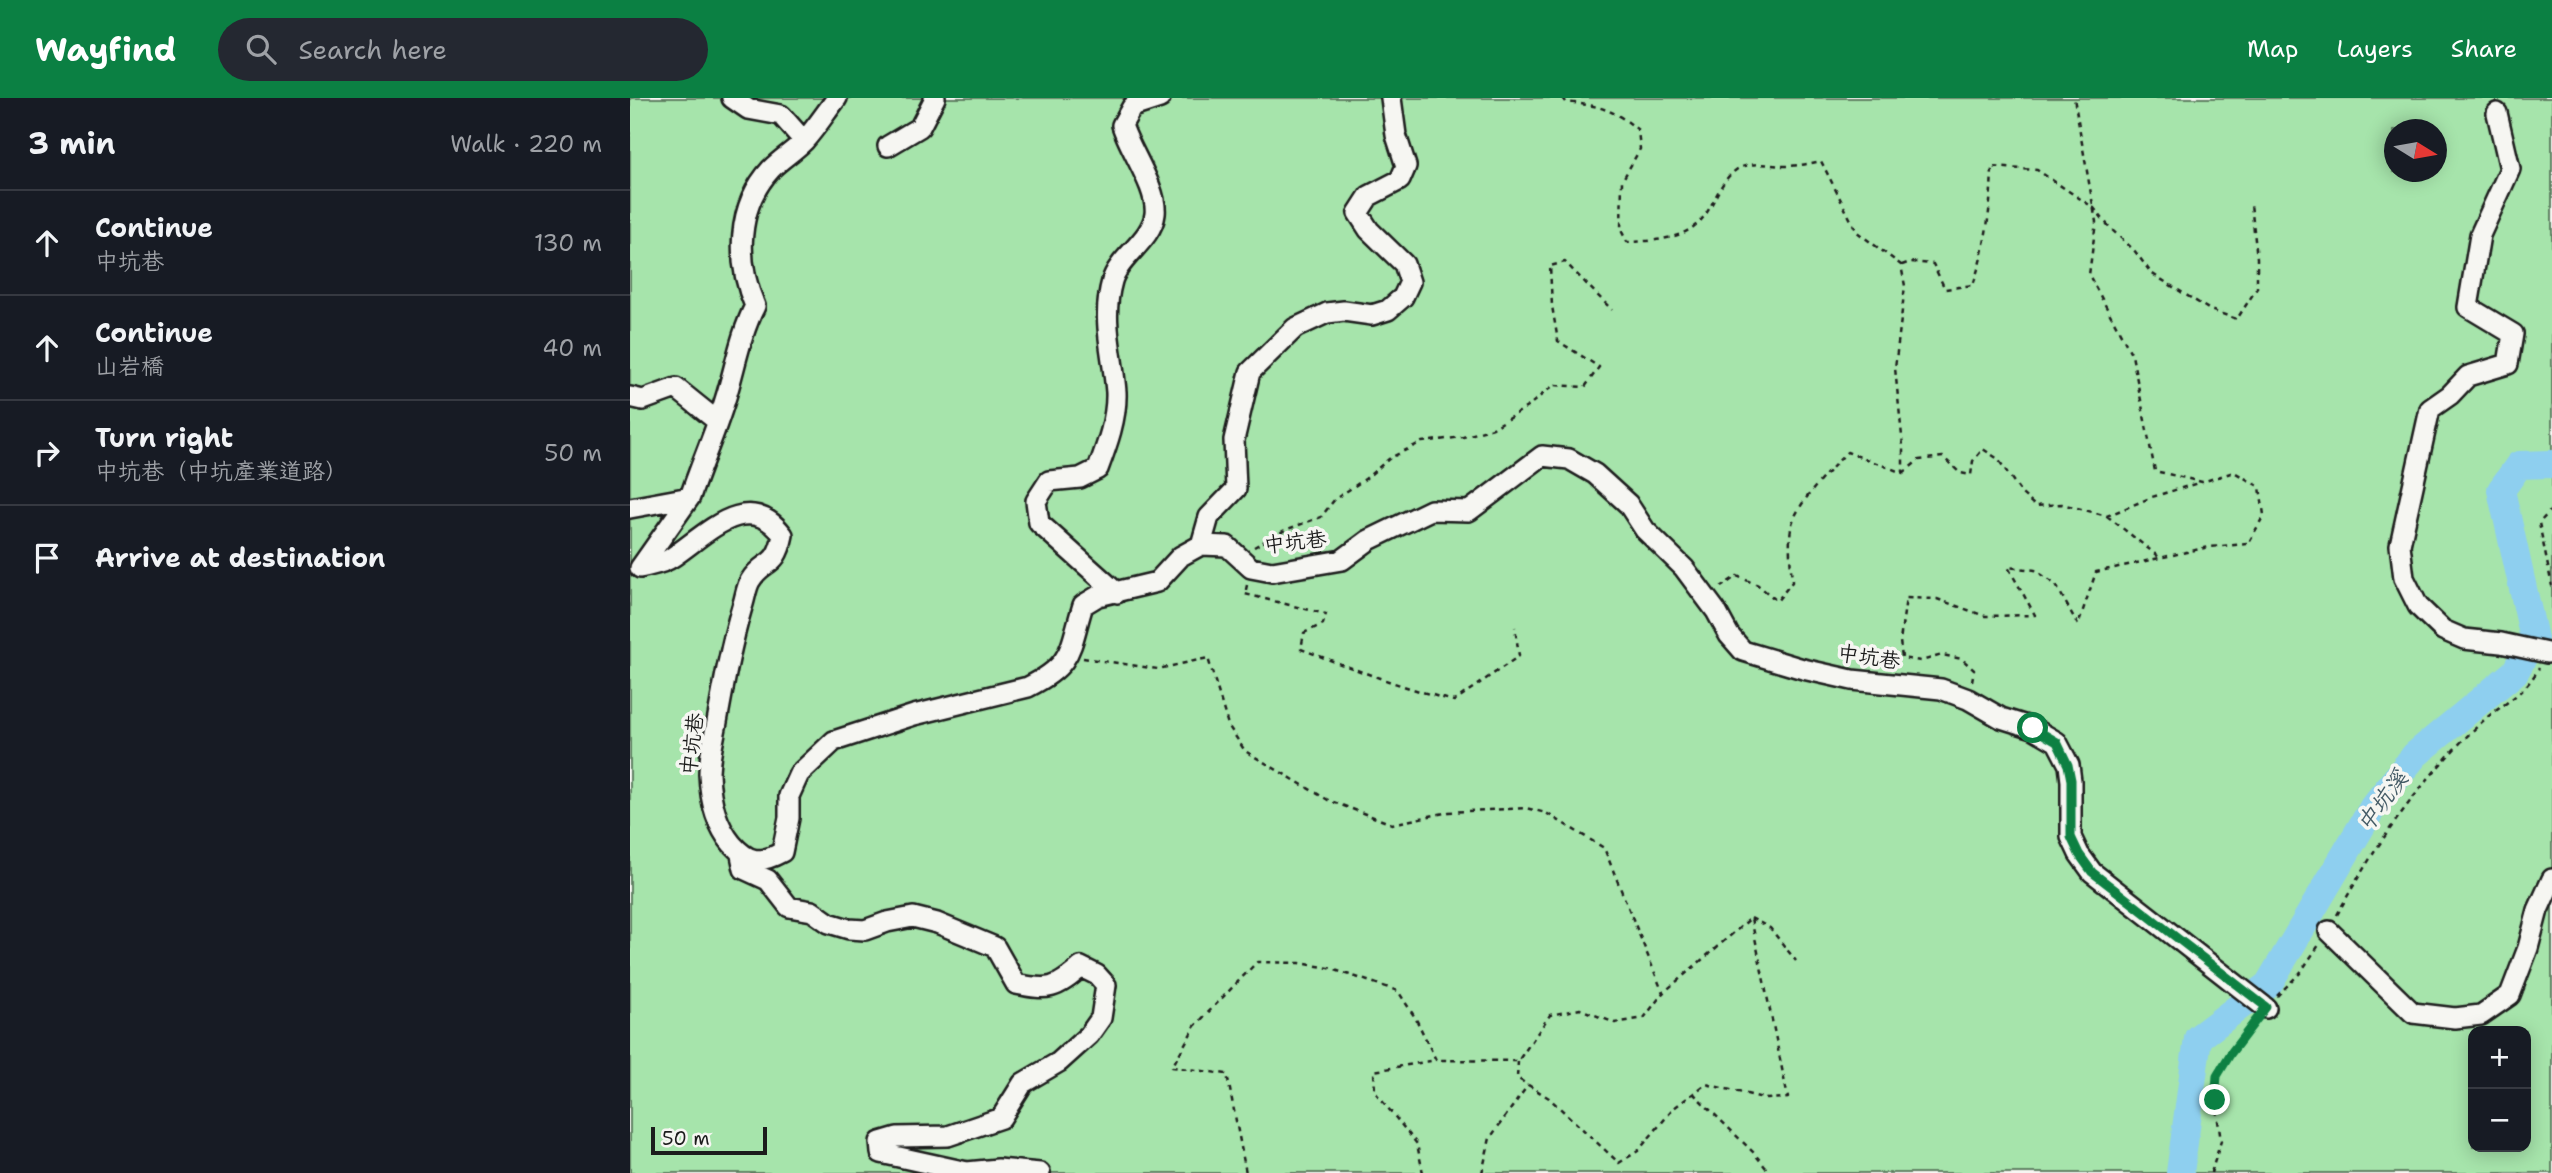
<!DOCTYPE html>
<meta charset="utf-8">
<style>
body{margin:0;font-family:"Shantell Sans","LXGW WenKai TC",sans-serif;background:#242831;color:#f1f3f6}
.controls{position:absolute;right:21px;bottom:21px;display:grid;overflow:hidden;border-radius:14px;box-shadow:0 4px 18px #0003}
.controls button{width:63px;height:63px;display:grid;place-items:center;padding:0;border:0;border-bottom:2px solid #363941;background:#171b24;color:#f1f3f6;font:35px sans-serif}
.compass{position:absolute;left:1754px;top:21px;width:63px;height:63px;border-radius:50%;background:#171b24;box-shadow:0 4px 18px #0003;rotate:101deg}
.scale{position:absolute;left:21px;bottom:18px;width:116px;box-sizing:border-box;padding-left:7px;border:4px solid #1c1c1c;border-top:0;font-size:19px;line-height:24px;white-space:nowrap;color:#1c1c1c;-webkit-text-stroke:5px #f6f6f2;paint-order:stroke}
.stop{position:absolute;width:21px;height:21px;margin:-16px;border:5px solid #0b8043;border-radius:50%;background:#fff}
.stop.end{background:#0b8043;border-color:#fff;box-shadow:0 2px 7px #0008}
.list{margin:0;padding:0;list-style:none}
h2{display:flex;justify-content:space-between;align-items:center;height:91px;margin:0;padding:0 28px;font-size:30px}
h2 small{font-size:23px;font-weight:400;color:#9ea1a6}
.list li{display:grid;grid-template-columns:46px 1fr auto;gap:21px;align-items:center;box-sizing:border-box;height:105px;padding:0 28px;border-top:2px solid #363941}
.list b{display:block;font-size:26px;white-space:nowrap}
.list p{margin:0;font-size:23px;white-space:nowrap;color:#9ea1a6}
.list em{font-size:23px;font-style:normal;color:#9ea1a6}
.icon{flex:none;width:38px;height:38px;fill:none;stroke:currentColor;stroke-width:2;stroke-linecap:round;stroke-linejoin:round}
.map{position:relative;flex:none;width:1922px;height:1075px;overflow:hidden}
header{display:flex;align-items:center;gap:42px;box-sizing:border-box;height:98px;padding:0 35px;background:#0b8043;color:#fff}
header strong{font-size:33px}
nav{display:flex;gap:38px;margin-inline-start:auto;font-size:24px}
.search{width:490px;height:63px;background:#242831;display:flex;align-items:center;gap:18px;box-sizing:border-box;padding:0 24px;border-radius:38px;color:#9ea1a6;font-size:26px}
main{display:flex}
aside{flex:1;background:#171b24}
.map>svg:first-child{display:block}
.green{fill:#a6e4ab;stroke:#618064;stroke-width:2;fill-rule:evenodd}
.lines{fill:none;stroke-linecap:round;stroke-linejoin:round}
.river{stroke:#8ecfef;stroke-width:28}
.minor-casing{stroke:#1c1c1c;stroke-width:24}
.path{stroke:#1c1c1c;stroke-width:2.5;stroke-dasharray:5 5;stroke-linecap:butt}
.minor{stroke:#f6f6f2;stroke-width:19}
.route{stroke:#0b8043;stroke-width:9}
.labels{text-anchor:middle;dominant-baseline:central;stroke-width:7;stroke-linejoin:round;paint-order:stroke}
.street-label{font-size:21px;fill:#1c1c1c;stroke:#f6f6f2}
.water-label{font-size:23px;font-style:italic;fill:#445b66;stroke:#f6f6f2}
</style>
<header>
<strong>Wayfind</strong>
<div class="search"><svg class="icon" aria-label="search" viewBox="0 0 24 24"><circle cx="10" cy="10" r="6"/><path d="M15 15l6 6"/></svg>Search here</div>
<nav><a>Map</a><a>Layers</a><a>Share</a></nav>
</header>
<main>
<aside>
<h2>3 min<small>Walk · 220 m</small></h2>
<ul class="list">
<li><svg class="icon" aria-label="ahead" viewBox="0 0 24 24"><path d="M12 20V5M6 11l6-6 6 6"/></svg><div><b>Continue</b><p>中坑巷</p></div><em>130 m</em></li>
<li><svg class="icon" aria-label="ahead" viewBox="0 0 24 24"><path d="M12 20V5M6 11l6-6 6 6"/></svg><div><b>Continue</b><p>山岩橋</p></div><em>40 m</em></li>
<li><svg class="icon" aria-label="right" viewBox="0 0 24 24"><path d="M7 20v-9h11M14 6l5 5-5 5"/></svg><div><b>Turn right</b><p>中坑巷（中坑產業道路）</p></div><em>50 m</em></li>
<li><svg class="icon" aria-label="arrive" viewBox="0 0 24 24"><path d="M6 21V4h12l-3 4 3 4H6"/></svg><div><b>Arrive at destination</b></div></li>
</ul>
</aside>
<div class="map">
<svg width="1922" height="1075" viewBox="0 0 1922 1075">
<rect width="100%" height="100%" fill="#f6f6f2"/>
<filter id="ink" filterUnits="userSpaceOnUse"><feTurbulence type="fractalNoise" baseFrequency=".0143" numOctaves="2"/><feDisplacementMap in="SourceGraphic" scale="14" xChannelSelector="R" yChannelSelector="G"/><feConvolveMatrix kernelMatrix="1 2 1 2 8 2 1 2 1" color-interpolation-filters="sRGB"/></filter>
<g filter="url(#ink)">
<!-- green -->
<path class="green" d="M0 0H1922V1075H0ZM1764 32H1806V74H1764ZM1843 933H1896V1049H1843Z"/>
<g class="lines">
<!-- river -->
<path class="river" d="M1550 1075 1568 940 1638 887 1743 709 1785 657 1885 574 1904 540 1871 392 1889 367 1922 366"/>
<!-- minor casing -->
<g class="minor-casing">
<path id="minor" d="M102 0 118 11 151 17 174 43
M1867 15 1880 71 1850 137 1838 209 1883 236 1878 266 1838 278 1820 297 1800 311 1770 447 1774 480 1788 508 1813 532 1834 541 1871 545 1917 555
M258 48 290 29 305 0
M0 299 13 302 46 290 87 323
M60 399C71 366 85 335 95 302 105 271 110 237 125 208 106 164 106 109 141 71 151 61 164 53 174 43 186 30 196 14 207 0
M0 410 60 399 10 470C20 467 33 466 41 460 75 438 117 389 153 437 146 472 134 460 120 483 116 490 115 501 112 509 101 546 94 585 87 624 84 641 79 659 79 676 80 701 86 727 102 746 119 765 130 766 152 754L159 720V698L169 676 204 643 284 617 398 589C444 566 439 552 453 507L468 498 527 484 551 458 571 447 597 448 621 470 642 474 712 462 739 442 801 412 839 413 912 358 939 361 965 376 998 406 1015 432 1054 470 1086 513 1099 537 1113 553 1173 571 1222 582 1311 591 1338 601 1371 620 1403 630 1427 644 1439 667 1441 683V739L1449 756 1462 774 1636 910
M571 447 579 419 606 391 604 342 620 274 665 230 697 215 714 213 742 217 758 212 773 199 780 184 774 166 739 132 728 115 739 98 770 82 776 68 766 37 761 0
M487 495 409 425 406 403 419 383 450 380 468 371C477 347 487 320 486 294 483 255 471 222 482 183 488 160 522 142 525 116 528 91 500 53 492 27L502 9 530 0
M111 757 114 771 138 782 159 809 182 813 199 825 219 831 235 832 257 824 283 819 307 825 365 849 386 886C419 893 426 891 451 869L467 877 476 887 471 920 459 937 429 964 393 985 371 1020 318 1038 267 1039 250 1044 251 1055 337 1074 368 1071 410 1075
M1699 833 1783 915 1825 920 1851 917 1880 897 1898 850 1908 812 1922 781"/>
</g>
<!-- path -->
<path class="path" d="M933 0 936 4C969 8 982 10 1008 32L1010 51 992 83 991 132 997 144C1023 143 1054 142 1072 121 1085 106 1088 85 1106 72 1120 63 1138 67 1153 68 1166 68 1178 66 1191 63L1227 134 1271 167 1275 188 1265 270 1273 348V375L1217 354C1201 371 1171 401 1163 423 1157 439 1161 467 1162 484L1147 503 1128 487 1107 478 1091 489
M1272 167 1280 164 1303 166 1315 191 1343 187C1356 149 1361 109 1362 69L1407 72 1464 110 1481 131 1504 152 1521 175 1580 212 1607 221 1627 190V160L1621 106
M1273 375 1289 362 1313 359 1330 375 1341 377 1343 363 1353 351 1368 361 1392 396 1405 408 1432 406 1477 418 1522 399 1568 385
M1922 411 1909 425 1922 488
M1477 418 1529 459
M624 449 655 432 691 419 705 401 735 381 760 360 792 344 833 339 863 330 897 309 924 287 955 289 969 269 928 243 922 208 920 168 935 164 982 212
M617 487 615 496 696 516 693 526 674 535 671 551C721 570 771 589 824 603L889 558 885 529
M453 560 528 571 578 560 598 627 615 653 698 702 762 726 819 714 896 710 916 715 974 750 1033 895 1014 920 985 925 950 911 920 917 888 963 806 962 786 921 768 893 699 870 670 865 627 864 565 928 542 969 597 976 616 1075
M1342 583 1344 572 1332 561 1312 557 1291 563 1272 560 1270 543 1276 500 1307 501 1355 518 1405 517 1378 469 1405 472 1426 487 1448 527 1466 474 1579 449 1618 446 1634 417 1630 389 1604 374 1572 384 1525 373 1502 257 1459 177 1466 124 1444 0
M1707 817C1741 754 1782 695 1832 643 1841 635 1850 625 1860 617 1879 603 1897 592 1909 570
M1121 820 1140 830 1166 863
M1647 898 1670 875 1689 847
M888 963 887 980 919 1000 989 1065 1008 1053 1044 1010 1076 986 1137 1001 1158 1000 1121 820 1033 895
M1063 995 1124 1055 1140 1075
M793 1075 787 1046 745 994 744 973 806 962
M852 1075 860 1040 898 987
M1581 1075 1591 1043 1585 1002 1587 978 1601 955 1624 924"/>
<!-- minor -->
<use href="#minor" class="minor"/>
</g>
</g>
<g class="lines" filter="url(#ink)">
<!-- route -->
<path class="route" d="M1403 630 1427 644 1438 667 1441 682V739L1449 756 1462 774 1636 909 1601 955 1587 978 1585 1002"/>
</g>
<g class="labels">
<!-- street labels -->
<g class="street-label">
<text transform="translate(665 444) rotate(-6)">中坑巷</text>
<text transform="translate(1239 559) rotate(8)">中坑巷</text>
<text transform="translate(62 646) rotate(-83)">中坑巷</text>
</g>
<!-- water labels -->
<g class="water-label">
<text transform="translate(1752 703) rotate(-54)">中坑溪</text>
</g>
</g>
</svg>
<div class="controls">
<button>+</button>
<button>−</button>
</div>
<svg class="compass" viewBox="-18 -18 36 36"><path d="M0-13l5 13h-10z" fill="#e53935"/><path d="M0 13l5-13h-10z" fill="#9ea1a6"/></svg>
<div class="scale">50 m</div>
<div class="stop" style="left:1403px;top:630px"></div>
<div class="stop end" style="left:1585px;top:1002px"></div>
</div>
</main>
